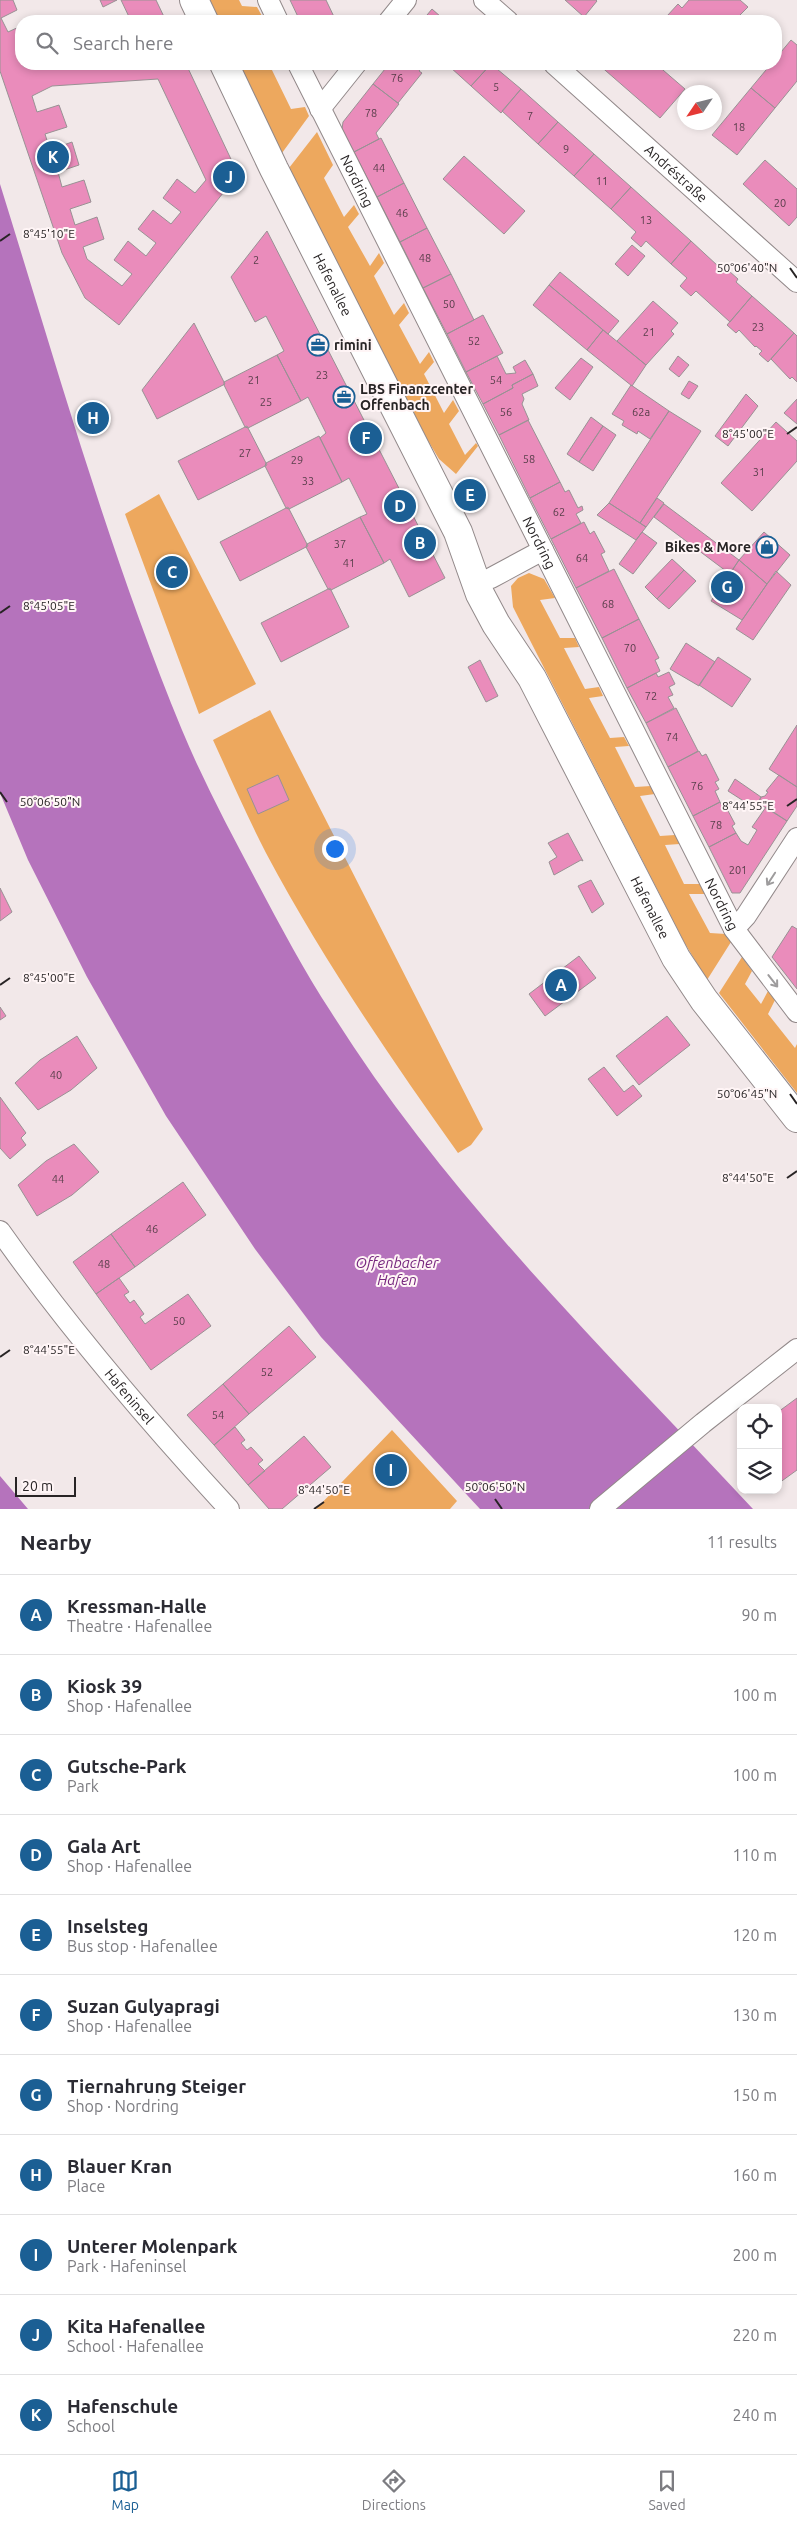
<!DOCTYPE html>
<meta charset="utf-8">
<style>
body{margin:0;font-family:Ubuntu,sans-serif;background:#f7f7f7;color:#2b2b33}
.controls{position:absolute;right:15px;bottom:15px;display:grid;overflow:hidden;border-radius:10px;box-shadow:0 2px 8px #0003}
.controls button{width:45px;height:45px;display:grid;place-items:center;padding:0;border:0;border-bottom:1px solid #e1e1e2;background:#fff;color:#2b2b33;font:25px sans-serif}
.compass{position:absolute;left:677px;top:85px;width:45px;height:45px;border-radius:50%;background:#fff;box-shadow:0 2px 8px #0003;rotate:235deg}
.scale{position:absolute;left:15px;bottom:12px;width:61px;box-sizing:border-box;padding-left:5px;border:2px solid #282425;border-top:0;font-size:14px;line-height:18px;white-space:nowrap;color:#282425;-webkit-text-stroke:4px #fff5f6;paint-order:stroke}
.you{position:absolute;left:334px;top:848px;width:18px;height:18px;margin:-12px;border:4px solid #fff;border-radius:50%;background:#1a73e8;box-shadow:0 0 0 8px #1a73e833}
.badge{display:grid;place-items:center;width:32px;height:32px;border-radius:50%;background:#1b5f94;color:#fff;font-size:16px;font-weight:700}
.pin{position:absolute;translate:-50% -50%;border:2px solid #fff;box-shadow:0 1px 5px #0006}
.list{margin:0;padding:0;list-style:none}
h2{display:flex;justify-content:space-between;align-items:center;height:65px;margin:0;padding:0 20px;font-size:21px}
h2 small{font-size:16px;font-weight:400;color:#7c7c81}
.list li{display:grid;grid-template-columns:32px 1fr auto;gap:15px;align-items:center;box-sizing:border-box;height:80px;padding:0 20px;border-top:1px solid #e1e1e2}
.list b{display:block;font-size:19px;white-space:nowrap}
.list p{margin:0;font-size:16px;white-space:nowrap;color:#7c7c81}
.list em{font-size:16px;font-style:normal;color:#7c7c81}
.icon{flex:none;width:28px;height:28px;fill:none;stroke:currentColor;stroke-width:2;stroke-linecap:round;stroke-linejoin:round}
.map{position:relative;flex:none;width:797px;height:1509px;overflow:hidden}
.search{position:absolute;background:#fff;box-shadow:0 2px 8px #0003;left:15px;right:15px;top:15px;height:55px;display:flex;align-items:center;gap:12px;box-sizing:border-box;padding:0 18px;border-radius:20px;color:#7c7c81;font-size:19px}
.sheet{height:945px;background:#fff}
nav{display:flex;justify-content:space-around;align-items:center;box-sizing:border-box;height:70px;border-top:1px solid #e1e1e2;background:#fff;font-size:14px;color:#7c7c81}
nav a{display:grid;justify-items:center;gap:2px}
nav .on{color:#1b5f94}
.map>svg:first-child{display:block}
.green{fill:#eda85e}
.water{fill:#b573bc}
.building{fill:#ea8cbb;stroke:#999194;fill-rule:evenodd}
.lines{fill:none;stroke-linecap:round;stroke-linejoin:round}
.minor-casing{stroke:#92898a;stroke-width:22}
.primary-casing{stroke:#92898a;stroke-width:30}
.minor{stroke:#fff;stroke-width:20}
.primary{stroke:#fff;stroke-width:28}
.oneway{stroke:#9e9c9d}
.ticks{fill:none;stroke:#282425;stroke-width:2}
.labels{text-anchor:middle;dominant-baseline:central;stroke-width:4;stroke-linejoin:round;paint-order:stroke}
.number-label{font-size:11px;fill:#583e4a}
.street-label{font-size:14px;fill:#282425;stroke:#fff5f6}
.poi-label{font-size:14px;font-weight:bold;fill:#282425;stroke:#fff5f6;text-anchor:start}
.water-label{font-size:15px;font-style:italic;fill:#77277f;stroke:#fff5f6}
.ticks-label{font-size:12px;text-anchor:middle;fill:#282425;stroke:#fff5f6;stroke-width:4;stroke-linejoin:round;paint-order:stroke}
</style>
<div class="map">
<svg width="797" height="1509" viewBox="0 0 797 1509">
<rect width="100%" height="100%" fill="#f2e8e9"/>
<!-- green -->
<path class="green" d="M209 0H239L242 6 257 7 262 16 246 17 248 21H218Z
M239 64H284L285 66H270L291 109 305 107 309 116 282 153Z
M317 132 333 165 324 178 344 217 354 205 359 214 348 227 370 266 379 253 384 263 374 276 394 315 404 303 409 313 399 325 420 364 429 352 434 362 424 374 444 413 453 400 459 411 449 424 465 455 476 443 478 446 456 474 439 459 427 439 289 168Z
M159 494 256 684 199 714 125 514Z
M529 573 544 579 555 598 540 600 560 638H575L579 647 564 648 585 689 599 687 603 696 589 698 610 738 624 737 629 746 615 747 635 787 651 786 655 794 640 796 660 836 675 835 680 844 665 845 684 884H700L705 894H689L710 933 726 934 731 942 707 980 684 942 513 607 511 586 518 578Z
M270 710 483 1129 471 1145 458 1153C389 1056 322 958 266 853 247 816 230 777 213 740Z
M742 957 752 971 745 984 761 1004 768 991 775 1000 768 1014 795 1048 797 1044V1093L719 993Z
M392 1430 457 1501 450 1509H316Z"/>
<!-- water -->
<path class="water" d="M0 184C57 367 109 553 182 730 204 783 231 833 258 884 281 927 304 971 331 1012 447 1197 605 1350 753 1509H480L321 1337 255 1249 166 1116 87 977 28 860 0 793Z
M0 1476 28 1509H0Z"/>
<!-- building -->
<path class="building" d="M0 0H13L17 10 1 18 8 32 21 26V50L17 52 24 67 31 64H186L238 174 119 325 85 298 62 253 0 71ZM158 79 206 180 195 193 177 179 163 198 181 212 171 224 153 210 138 229 156 243 146 256 128 241 114 260 132 274 122 286 87 259 83 247 104 239 97 217 75 225 70 209 91 202 84 180 62 187 58 172 79 165 72 142 50 150 45 134 67 127 59 105 37 112 32 96 52 86Z
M100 0H117L103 7Z
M121 0H156L166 21H131Z
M290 0H326L336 21H300Z
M565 0H596L597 1 584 17Z
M689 0H740L748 7 734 21H673L667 16 678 4 682 8Z
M432 9 441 17 443 15 449 21H422Z
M791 40 797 45V81L775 108 751 88 771 64H776V58Z
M389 64 424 65 419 71 422 73 398 103 373 84Z
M453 64H491L471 86 450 67Z
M491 64 521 89 501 113 471 86Z
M598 64H656L685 89 660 118Z
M373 84 399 104 376 133 379 139 354 152 342 129 343 122Z
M751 88 775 108 737 155 712 135Z
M521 89 558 122 538 144 502 111Z
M558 122 594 154 574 176 538 144Z
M381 138 404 183 377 197 354 152Z
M594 154 631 187 611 209 574 176Z
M464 156 525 211 504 234 443 179Z
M765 160 797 189V217L789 226 743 184Z
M404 183 427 228 400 242 377 197Z
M631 187 691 241 671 264 646 241 641 247 631 238 636 232 611 209Z
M427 228 451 274 423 288 400 242Z
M267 231 445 578 409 597 390 559 384 563 383 561 360 517 367 514 349 478 342 482 320 438 326 433 308 397 301 401 277 355 284 351 266 316 255 322 231 277Z
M691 241 718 266 720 263 738 279 736 282 752 296 730 322 696 291 691 296 680 286 687 278 671 264Z
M632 245 645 256 628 276 615 264Z
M560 272 619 321 608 334 549 285Z
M451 274 474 320 447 334 423 288Z
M549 285 603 330 587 350 533 305Z
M752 296 794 333 768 362 759 354 762 351 756 346 755 347 739 330 736 333 727 325Z
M653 301 678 323 671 331 674 334 646 365 617 341Z
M483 315 503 353 466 372 447 334Z
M194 323 225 384 157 419 142 390Z
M603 330 646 365 632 386 587 350Z
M794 333 797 336V382L792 377 790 379 771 359Z
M277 355 301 401 248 428 245 427 224 385V382Z
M497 356 506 374 516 373 513 367 525 360 533 374 512 385 513 388 483 404 466 372Z
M678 356 689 365 679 377 669 369Z
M581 358 593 367 570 400 555 388Z
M533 374 538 386 522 394 524 399 522 404 529 420 499 435 483 404 513 388 512 385Z
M689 381 698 386 689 399 681 394Z
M631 385 669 411 650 439 638 431 637 434 622 425 624 421 612 414Z
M746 394 758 406 728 446 715 436Z
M797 399V424L784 413Z
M669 411 701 431 640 523 609 503Z
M591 417 603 426 579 462 567 454Z
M528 420 560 482 530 498 499 435Z
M776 422 797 441V461L752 511 721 483Z
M247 426 267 465 198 500 178 461Z
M603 426 616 435 593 471 579 462Z
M319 436 342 482 289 509 286 508 265 466 266 463Z
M560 482 565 492 569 490 578 508 582 506 583 510 576 514 581 523 551 539 530 498Z
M657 498 664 503 646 527 640 523Z
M609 503 646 527 636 540 597 515Z
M664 504 739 560 730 574 654 517Z
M288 507 308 546 240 581 220 542Z
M360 517 384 563 331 590 328 589 306 547 307 544Z
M584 522 590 534 594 531 605 552 601 554 609 571 576 588 551 539Z
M642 532 657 543 633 574 619 564Z
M764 532 790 555 767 584 739 560Z
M672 559 684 570 657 599 645 587Z
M739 560 767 584 742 620 711 601Z
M614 569 639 619 602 638 576 588Z
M684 570 696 581 669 609 657 599Z
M776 571 791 585 753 640 736 629Z
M330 588 349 627 281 662 261 623Z
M639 619 659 658 655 660 660 671 627 688 602 638Z
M686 643 715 662 699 686 670 669Z
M718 657 751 679 732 707 699 685Z
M480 660 498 696 486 702 468 667Z
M669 672 675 684 669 687 673 695 668 697 674 708 646 723 627 688 656 673 658 677Z
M676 708 698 751 668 767 646 723Z
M797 725V787L769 769Z
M699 751 702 756 706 754 719 780 715 782 719 789 715 791 720 802 693 816 668 767Z
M278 775 289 800 258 814 247 789Z
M779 775 797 787V806L787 821 758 803 761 797 765 796 768 792 766 791Z
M735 779 761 797 756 809 728 791Z
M720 802 723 808 726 807 735 824 732 826 736 833 709 847 693 816Z
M766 807 787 821 740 893H732L709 847 736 833 741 841 748 845 757 830 752 827Z
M568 833 583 861 581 860 554 875 549 862 557 857 548 843Z
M591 880 604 904 592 913 578 886Z
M0 888 12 912 0 921Z
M792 926 797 929V989L772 957Z
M579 956 596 978 545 1016 529 994Z
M0 1007 6 1016 0 1020Z
M667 1016 690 1045 639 1085 616 1056Z
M77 1036 97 1068 71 1090 38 1110 15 1083 40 1060Z
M604 1067 624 1092 633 1085 642 1096 617 1116 588 1079Z
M0 1097 26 1133 21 1138 26 1145 10 1159 0 1148Z
M74 1144 99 1172 72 1195 37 1216 18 1185 46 1161Z
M183 1182 206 1215 135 1267 111 1234Z
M111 1234 135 1267 96 1294 73 1262Z
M119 1278 129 1292 124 1295 130 1303 134 1300 144 1314 140 1317 145 1324 188 1294 211 1326 151 1370 96 1294Z
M289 1326 316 1357 249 1414 223 1384Z
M223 1384 249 1414 214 1445 187 1415Z
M797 1398V1470L779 1483 778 1412Z
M235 1427 245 1440 241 1443 247 1450 251 1447 263 1460 258 1464 265 1471 248 1485 214 1445Z
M304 1436 331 1467 282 1509H269L248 1485Z"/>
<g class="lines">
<!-- minor casing -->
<g class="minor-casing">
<g id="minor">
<path d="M268 0 278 21"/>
<path d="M484 0 508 21"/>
<path d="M389 21 406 0"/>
<path id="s1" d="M298 64 734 929 797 1012"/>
<path id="s2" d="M554 64 797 282"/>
<path d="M320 109 356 64"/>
<path d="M491 578 543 550"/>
<path d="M734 929 746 916 797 838"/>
<path id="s3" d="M0 1231C69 1329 148 1421 229 1509"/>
<path d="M600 1509 703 1423 797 1349"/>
</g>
</g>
<!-- primary casing -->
<g class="primary-casing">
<g id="primary">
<path d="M194 0 204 21"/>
<path id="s4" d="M224 64 274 169 458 532 480 594 496 624 532 678 676 958 704 1000 797 1118"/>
</g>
</g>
<!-- minor -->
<use href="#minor" class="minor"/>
<!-- primary -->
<use href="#primary" class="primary"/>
</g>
<!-- one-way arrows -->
<defs><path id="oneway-shaft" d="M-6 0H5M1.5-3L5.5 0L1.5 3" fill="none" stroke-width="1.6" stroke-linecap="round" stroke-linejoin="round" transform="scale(1.25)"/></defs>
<g class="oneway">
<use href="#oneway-shaft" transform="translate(771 879) rotate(123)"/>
<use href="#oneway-shaft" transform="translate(773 981) rotate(52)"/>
</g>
<!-- ticks -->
<path class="ticks" d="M0 241 10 234M790 268 797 278M787 434 797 427M0 613 10 606M0 792 7 802M787 806 797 799M0 985 10 978M790 1094 797 1104M787 1178 797 1171M0 1357 10 1350M495 1499 502 1509M314 1509 324 1502"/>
<!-- icons -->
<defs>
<g id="office-ring" transform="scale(1.125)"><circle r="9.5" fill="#fff5f6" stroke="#1b5f94" stroke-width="1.5"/><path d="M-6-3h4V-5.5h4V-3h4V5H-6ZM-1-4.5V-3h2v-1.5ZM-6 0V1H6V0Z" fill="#1b5f94"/></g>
<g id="shop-ring" transform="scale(1.125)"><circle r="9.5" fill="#fff5f6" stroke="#1b5f94" stroke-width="1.5"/><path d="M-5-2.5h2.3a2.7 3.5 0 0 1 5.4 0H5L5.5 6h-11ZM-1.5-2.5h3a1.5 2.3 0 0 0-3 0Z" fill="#1b5f94"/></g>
</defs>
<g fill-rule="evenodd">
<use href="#office-ring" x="318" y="345"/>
<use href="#office-ring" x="344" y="397"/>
<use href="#shop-ring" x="767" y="547"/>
</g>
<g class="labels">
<!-- number labels -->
<g class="number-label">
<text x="397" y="78">76</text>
<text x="496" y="87">5</text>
<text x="371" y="113">78</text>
<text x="530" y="116">7</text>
<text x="739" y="127">18</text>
<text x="566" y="149">9</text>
<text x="379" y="168">44</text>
<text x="602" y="181">11</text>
<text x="780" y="203">20</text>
<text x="402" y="213">46</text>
<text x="646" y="220">13</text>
<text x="425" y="258">48</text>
<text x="256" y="260">2</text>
<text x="449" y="304">50</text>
<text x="758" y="327">23</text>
<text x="649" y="332">21</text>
<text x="474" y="341">52</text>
<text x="322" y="375">23</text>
<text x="254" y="380">21</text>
<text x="496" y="380">54</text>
<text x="266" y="402">25</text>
<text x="506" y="412">56</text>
<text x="641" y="412">62a</text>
<text x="245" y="453">27</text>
<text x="529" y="459">58</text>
<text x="297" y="460">29</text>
<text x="759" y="472">31</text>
<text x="308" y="481">33</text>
<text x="559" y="512">62</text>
<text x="340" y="544">37</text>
<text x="582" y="558">64</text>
<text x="349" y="563">41</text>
<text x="608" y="604">68</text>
<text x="630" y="648">70</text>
<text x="651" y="696">72</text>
<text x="672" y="737">74</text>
<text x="697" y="786">76</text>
<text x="716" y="825">78</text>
<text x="738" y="870">201</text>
<text x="56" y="1075">40</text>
<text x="58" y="1179">44</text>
<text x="152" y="1229">46</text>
<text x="104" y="1264">48</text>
<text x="179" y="1321">50</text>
<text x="267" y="1372">52</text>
<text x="218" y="1415">54</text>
</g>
<!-- street labels -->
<g class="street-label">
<text stroke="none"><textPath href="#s2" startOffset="164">Andréstraße</textPath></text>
<text stroke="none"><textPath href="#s1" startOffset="131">Nordring</textPath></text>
<text stroke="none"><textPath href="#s4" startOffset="246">Hafenallee</textPath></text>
<text stroke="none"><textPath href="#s1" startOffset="536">Nordring</textPath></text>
<text stroke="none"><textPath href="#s1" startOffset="941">Nordring</textPath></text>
<text stroke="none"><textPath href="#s4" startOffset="946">Hafenallee</textPath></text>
<text stroke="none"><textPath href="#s3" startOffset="210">Hafeninsel</textPath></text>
</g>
<!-- poi labels -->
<g class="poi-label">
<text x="334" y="345">rimini</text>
<text x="360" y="389">LBS Finanzcenter<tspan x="360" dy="16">Offenbach</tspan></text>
<text x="751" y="547" text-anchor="end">Bikes &amp; More</text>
</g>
<!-- water labels -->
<g class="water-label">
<text x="397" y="1262">Offenbacher<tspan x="397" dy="17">Hafen</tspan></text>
</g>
</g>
<g class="ticks-label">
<text x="49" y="238">8°45'10"E</text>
<text x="747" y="272">50°06'40"N</text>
<text x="748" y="438">8°45'00"E</text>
<text x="49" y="610">8°45'05"E</text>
<text x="50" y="806">50°06'50"N</text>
<text x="748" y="810">8°44'55"E</text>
<text x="49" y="982">8°45'00"E</text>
<text x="747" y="1098">50°06'45"N</text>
<text x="748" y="1182">8°44'50"E</text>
<text x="49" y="1354">8°44'55"E</text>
<text x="495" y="1491">50°06'50"N</text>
<text x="324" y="1494">8°44'50"E</text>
</g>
</svg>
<div class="controls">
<button><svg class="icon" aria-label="locate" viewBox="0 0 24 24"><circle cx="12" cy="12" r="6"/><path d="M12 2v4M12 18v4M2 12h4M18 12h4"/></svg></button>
<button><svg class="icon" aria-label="layers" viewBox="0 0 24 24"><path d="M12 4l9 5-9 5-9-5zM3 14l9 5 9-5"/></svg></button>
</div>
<svg class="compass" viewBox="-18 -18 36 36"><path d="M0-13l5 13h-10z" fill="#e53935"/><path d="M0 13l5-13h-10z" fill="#7c7c81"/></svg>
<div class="scale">20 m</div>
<div class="you"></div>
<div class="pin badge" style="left:561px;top:985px">A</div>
<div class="pin badge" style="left:420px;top:543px">B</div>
<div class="pin badge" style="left:172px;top:572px">C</div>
<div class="pin badge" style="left:400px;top:506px">D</div>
<div class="pin badge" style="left:470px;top:495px">E</div>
<div class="pin badge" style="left:366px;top:438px">F</div>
<div class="pin badge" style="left:727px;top:587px">G</div>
<div class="pin badge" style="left:93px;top:418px">H</div>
<div class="pin badge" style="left:391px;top:1470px">I</div>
<div class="pin badge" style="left:229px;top:177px">J</div>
<div class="pin badge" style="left:53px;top:157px">K</div>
<div class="search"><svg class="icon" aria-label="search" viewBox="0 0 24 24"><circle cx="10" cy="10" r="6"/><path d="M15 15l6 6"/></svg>Search here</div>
</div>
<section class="sheet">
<h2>Nearby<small>11 results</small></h2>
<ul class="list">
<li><span class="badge">A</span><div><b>Kressman-Halle</b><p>Theatre · Hafenallee</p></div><em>90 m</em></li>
<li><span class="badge">B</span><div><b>Kiosk 39</b><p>Shop · Hafenallee</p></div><em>100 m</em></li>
<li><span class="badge">C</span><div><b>Gutsche-Park</b><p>Park</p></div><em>100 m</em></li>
<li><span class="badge">D</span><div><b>Gala Art</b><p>Shop · Hafenallee</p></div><em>110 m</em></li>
<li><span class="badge">E</span><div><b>Inselsteg</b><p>Bus stop · Hafenallee</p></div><em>120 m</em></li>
<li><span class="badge">F</span><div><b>Suzan Gulyapragi</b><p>Shop · Hafenallee</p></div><em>130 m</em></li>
<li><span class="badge">G</span><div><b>Tiernahrung Steiger</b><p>Shop · Nordring</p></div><em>150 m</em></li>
<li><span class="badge">H</span><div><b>Blauer Kran</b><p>Place</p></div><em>160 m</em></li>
<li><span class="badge">I</span><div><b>Unterer Molenpark</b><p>Park · Hafeninsel</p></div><em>200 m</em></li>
<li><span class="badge">J</span><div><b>Kita Hafenallee</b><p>School · Hafenallee</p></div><em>220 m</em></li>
<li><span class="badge">K</span><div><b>Hafenschule</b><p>School</p></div><em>240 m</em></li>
</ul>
</section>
<nav>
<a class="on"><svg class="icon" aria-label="map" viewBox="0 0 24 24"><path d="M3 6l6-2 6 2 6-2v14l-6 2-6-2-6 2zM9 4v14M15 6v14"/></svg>Map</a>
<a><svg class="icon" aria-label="directions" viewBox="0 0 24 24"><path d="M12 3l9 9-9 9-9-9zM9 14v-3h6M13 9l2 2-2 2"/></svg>Directions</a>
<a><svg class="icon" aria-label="saved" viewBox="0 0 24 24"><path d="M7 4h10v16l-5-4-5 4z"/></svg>Saved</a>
</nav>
